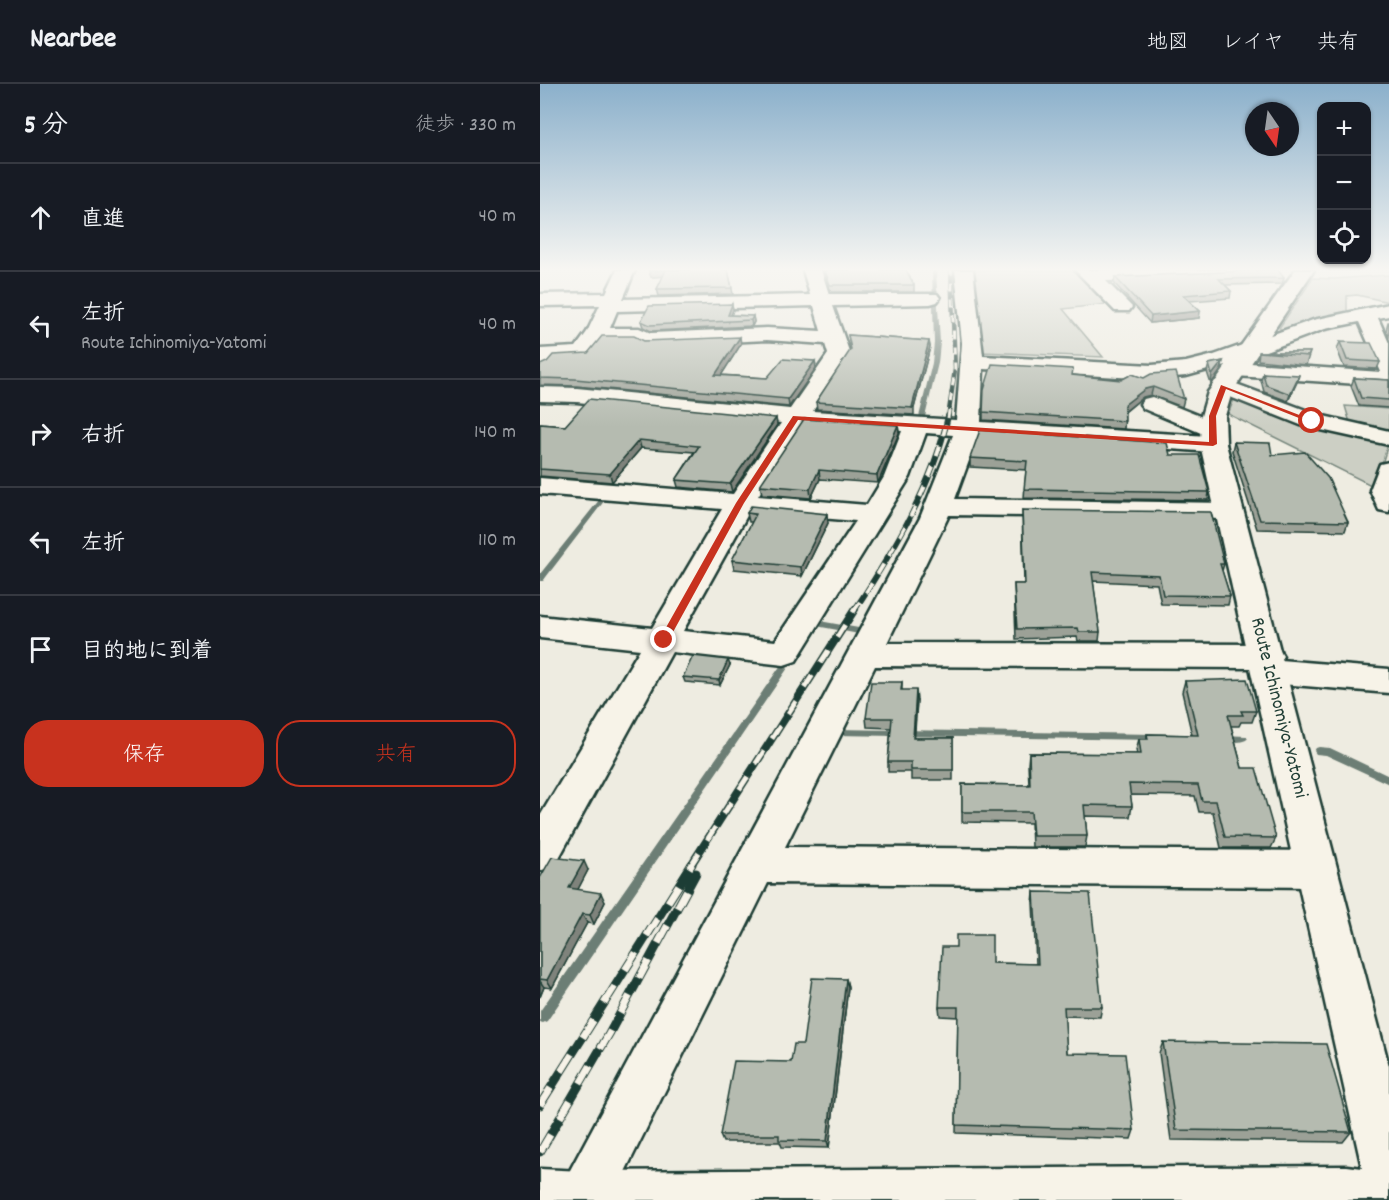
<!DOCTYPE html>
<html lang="ja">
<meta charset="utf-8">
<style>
body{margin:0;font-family:Dekko,"Klee One",sans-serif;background:#242831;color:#f1f3f6}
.controls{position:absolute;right:18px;top:18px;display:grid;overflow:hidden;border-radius:12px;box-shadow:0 2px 4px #0004}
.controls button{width:54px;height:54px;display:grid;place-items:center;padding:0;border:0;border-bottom:2px solid #363941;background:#171b24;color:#f1f3f6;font:30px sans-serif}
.compass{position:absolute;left:705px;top:18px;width:54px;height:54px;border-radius:50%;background:#171b24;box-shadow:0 2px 4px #0004;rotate:167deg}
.stop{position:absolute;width:18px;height:18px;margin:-14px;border:4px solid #c8321e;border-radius:50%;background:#fff}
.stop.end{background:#c8321e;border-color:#fff;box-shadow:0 2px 6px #0008}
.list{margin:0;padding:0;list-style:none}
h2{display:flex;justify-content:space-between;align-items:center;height:78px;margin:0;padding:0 24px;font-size:26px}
h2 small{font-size:20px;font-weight:400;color:#9ea1a6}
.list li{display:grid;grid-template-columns:39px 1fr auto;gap:18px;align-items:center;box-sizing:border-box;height:108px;padding:0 24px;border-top:2px solid #363941}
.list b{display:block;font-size:22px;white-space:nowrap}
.list p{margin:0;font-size:20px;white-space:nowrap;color:#9ea1a6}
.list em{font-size:20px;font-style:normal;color:#9ea1a6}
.actions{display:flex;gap:12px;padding:18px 24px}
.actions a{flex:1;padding:14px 0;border:2px solid #c8321e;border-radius:24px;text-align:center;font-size:21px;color:#c8321e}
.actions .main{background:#c8321e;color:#fff}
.icon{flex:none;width:33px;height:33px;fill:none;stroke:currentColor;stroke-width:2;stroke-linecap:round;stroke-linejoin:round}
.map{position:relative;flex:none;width:849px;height:1116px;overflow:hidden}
header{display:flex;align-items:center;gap:36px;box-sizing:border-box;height:84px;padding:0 30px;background:#171b24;border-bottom:2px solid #363941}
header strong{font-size:28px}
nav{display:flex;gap:33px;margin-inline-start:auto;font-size:21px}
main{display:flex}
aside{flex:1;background:#171b24}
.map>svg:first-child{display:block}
.green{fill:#cccfc4;stroke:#76867c;stroke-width:1.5}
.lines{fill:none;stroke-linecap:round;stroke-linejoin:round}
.stream{fill:#6c7e74;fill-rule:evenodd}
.minor-casing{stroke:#1f3d34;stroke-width:5}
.major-casing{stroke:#1f3d34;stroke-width:5}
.minor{fill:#f7f3e8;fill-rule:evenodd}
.major{fill:#f7f3e8;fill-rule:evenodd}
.rail-far3-casing{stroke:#1f3d34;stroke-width:4.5}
.rail-far2-casing{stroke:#1f3d34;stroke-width:6}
.rail-far1-casing{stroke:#1f3d34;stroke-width:8}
.rail-casing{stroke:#1f3d34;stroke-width:9}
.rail-far3{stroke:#f7f3e8;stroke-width:3;stroke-dasharray:8;stroke-linecap:butt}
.rail-far2{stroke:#f7f3e8;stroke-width:4;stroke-dasharray:11;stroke-linecap:butt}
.rail-far1{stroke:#f7f3e8;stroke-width:5;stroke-dasharray:15;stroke-linecap:butt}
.rail{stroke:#f7f3e8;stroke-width:7;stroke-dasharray:20;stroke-linecap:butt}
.wall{fill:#9ca197;stroke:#1f3d34;stroke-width:1.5}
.shaded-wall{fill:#7f837b;stroke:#1f3d34;stroke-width:1.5}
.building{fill:#b5bbb0;stroke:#1f3d34;stroke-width:1.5}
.route{fill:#c8321e}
.labels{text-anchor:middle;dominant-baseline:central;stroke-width:4.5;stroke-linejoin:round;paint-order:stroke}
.street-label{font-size:20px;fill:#1f3d34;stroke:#f7f3e8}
</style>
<header>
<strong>Nearbee</strong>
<nav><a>地図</a><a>レイヤ</a><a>共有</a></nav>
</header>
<main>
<aside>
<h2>5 分<small>徒歩 · 330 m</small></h2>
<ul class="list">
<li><svg class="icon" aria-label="ahead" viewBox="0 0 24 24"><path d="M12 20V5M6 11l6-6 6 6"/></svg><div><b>直進</b></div><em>40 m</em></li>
<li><svg class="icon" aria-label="left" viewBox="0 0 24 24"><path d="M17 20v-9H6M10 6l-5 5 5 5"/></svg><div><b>左折</b><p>Route Ichinomiya-Yatomi</p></div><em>40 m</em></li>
<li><svg class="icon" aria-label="right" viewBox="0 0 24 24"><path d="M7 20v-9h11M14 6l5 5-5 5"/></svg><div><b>右折</b></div><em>140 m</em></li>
<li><svg class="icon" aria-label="left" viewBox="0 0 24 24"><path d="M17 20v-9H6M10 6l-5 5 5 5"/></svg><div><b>左折</b></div><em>110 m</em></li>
<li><svg class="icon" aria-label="arrive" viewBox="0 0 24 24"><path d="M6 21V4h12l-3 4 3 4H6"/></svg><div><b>目的地に到着</b></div></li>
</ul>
<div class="actions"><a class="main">保存</a><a>共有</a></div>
</aside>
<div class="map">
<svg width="849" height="1116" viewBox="0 0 849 1116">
<rect width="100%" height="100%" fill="#eeece1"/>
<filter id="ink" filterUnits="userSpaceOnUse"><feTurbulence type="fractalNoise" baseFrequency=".0167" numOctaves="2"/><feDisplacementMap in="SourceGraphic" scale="12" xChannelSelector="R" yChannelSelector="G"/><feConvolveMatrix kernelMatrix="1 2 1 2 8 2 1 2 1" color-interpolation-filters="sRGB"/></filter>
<g filter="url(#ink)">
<!-- green -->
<path class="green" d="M430 186H533L567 220 523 225 563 273 439 268Z
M849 191V218L817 211 807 212V233L748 248 739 244 773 194 794 195Z
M696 311 849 357 835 403 688 330Z
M805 322 849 325V350L811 342Z"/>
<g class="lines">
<!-- stream -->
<path class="stream" d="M392 186H396L400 259 398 279 384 337 381 339 378 337 392 279 394 259Z
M66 409 68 410V412L3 497H0V490L64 410Z
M274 536 324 545 328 548 324 556 321 557 317 554 319 550 271 541 270 539Z
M251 570 254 571 255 573 254 575 7 937 3 939 0 938V927L248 571Z
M294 645 616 650 619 651 621 653 619 655 616 656 294 651 291 650 289 648 291 646Z
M683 651 706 652 708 654 706 656C699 659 687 659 680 656L678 654 680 652Z
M779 663 790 664 849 692V700L786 671 776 670 774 667 776 664Z"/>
<!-- minor casing -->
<g class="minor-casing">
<path id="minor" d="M77 186H95L83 215 270 211 263 186H281L289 210H397L400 214 397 218 390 220 293 222 310 270 273 327 416 336 422 259 415 186H433L443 272 612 281 646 278 674 271 773 236 849 220V232L838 234 849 259V302L695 292 687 290 684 285 686 281 646 292 612 295 443 285 441 338 668 352 604 325 600 320 604 315 612 313 682 341 685 346 682 351 675 353 682 355 686 360 682 365 673 368 438 352 415 415 689 419 699 421 703 427 699 433 689 435 409 431 347 559 726 560 738 564 743 572 740 576 849 585V609L729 599 717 596 712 587 714 584 335 582 245 763 776 767 791 772 797 785 791 798 776 803 228 799 71 1116H14L380 434 413 351 386 349 370 393 256 577 244 581 132 568 15 781 0 787V732L100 565 0 554V532L112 544 182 425 0 410V394L193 410 241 339 37 318 0 317V303L37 304 250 325 288 270 285 260 227 256 106 262 94 256H63L50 274 14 276 8 284 0 286V265L36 263 47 248 60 221 0 222V210L66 209ZM274 222 281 247 227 244 111 249 99 244H70L77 227ZM819 238 841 288 696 278 785 245ZM264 341 362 347 344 393 327 421 218 412ZM209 428 316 437 235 557 143 547Z
M535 186H732L723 191 566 197 592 223 589 227H575Z
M683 295 779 331 849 347V361L763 342 675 307 672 302 675 297Z
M849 378V428L839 426 830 406 840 380Z"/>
</g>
<!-- major casing -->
<g class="major-casing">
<path id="major" d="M755 186H774L692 308 685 332 686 360 849 982V1116H0V1085L43 1087 807 1082 822 1084 660 360 661 332 668 308Z"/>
</g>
<!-- minor -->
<use href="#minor" class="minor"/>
<!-- major -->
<use href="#major" class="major"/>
<!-- rail-far3 casing -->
<g class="rail-far3-casing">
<path id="rail-far3" d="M408 334 415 285 411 186"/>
</g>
<!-- rail-far2 casing -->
<g class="rail-far2-casing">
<path id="rail-far2" d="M314 527C353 467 393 402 408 332"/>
</g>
<!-- rail-far1 casing -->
<g class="rail-far1-casing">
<path id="rail-far1" d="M151 781 315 525"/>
</g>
<!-- rail casing -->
<g class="rail-casing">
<path id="rail" d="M0 1021 152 780
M0 1068 69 950 156 789"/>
</g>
<!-- rail-far3 -->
<use href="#rail-far3" class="rail-far3"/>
<!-- rail-far2 -->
<use href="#rail-far2" class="rail-far2"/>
<!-- rail-far1 -->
<use href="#rail-far1" class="rail-far1"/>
<!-- rail -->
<use href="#rail" class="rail"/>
</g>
<!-- wall -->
<path class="wall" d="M109 186H188L193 210 119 212 117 205 124 192 111 193Z
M284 186H366L374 201V208H291Z
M575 193 744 194 742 200 685 201 691 207 690 214 649 217 660 227 659 234 610 239 574 199Z
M192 220 193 226 191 231 213 232 214 238 212 242 111 247 103 243 101 237Z
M848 238H849V254L846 246Z
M308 251 389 257 390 263 374 324V331L277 325 276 318 311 266Z
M104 257 201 260 181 291 227 294 275 277 276 284 249 323 37 302 0 301V281Z
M800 258 840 278 837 285 804 283 797 265Z
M719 268H770L766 281 718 276Z
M683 277 681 286 671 300 667 288 669 280Z
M723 289 757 298 748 317 724 308 721 296Z
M592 290 644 315 642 323 611 311 603 313 585 328 584 345 443 336V328L532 291 581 296Z
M814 294 849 296V324L819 322 811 302Z
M236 334 237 341 192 408 138 403 136 396 154 368 101 364 72 398 0 392V340L25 342Z
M358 341 359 349 338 399 280 395 271 414 222 410 220 401Z
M694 358 732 371 808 438 805 447 717 445 692 367Z
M630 371 669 408 668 416 484 414 486 386 430 383V374Z
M482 426 684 480 682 487 690 512 688 521 621 520 617 500 553 497 560 548 559 557H538L537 553 476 555 474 500H484Z
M207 429 288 439 262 492 194 485 192 476 212 438H209Z
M190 581 180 601 145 598 143 593Z
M645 597 716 627 712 638H701L699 642H691L702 684 736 754 731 764H681L673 728H659L655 712 590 711 592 722 590 733 545 732 547 752 545 763H492L491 739 422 738V700L489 701 488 680 489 669 597 670 596 666 599 655H607V650L652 651 642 608Z
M362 598V606L377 616 374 654H413V696H371V688H348V678L351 644 327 643 326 634Z
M48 786 38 805 65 818 54 840 47 839 12 904 4 903 0 913V794Z
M494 808 562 923 560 933 524 932 527 969 594 1046 591 1055 416 1049 418 933 400 932 399 923 452 879 496 880 493 819Z
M306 895 308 903 289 1064 242 1063 240 1058H183L180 1051 251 978Z
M623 958 811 1048 803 1058 631 1056 619 969Z"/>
<!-- shaded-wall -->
<path class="shaded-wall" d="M127 186 128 192 111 193 109 187Z
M192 220 193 226 189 237 188 231Z
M660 227 659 234 610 239 611 232Z
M213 232 214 238 212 242 211 236Z
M200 253 201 260 177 298 175 291Z
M389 257 390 263 374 324H372Z
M275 277 276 284 249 323 248 315Z
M683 277 681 286 671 300 672 291Z
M759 291 757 298 748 317 750 310Z
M613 303 611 311 603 313 583 329 584 321 605 305Z
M236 334 237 341 192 408 190 400Z
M358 341 359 349 338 399 337 391Z
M99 356 101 364 72 398 70 390Z
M279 386 280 395 271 414 270 405Z
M287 430 288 439 262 492 261 483Z
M188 576 190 581 180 601 179 596Z
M376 606 377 616 374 663 373 654Z
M44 777 48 786 34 813 29 804Z
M61 809 65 818 54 840 50 831Z
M42 830 47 839 12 904 7 896Z
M306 895 308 903 289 1064 287 1057Z
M0 897 4 903 0 913Z"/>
<!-- building -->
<path class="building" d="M126 186H188L192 204 117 205Z
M285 186H366L374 201H290Z
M726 186H738L744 194 679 195 691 207 643 211 660 227 611 232 575 193Z
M192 220 188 231 213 232 211 236 110 241 101 237 109 222Z
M308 251 389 257 372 323 374 324 276 318 311 265Z
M62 252H94L104 257 200 253 175 291 227 294 243 275 275 277 248 315 35 295 0 294V281L7 278 13 271 48 269Z
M800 258 831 259 840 278 807 276Z
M719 268H770L768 272Z
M683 277 672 291 669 280Z
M452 280 533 285 532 291 581 296 592 290 604 294 611 290 636 288 644 315 613 303 605 305 584 321 585 337 443 328 444 306Z
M723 289 759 291 750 310 726 301Z
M814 294 849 296V316L821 314Z
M49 315 236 334 190 400 136 396 159 362 99 356 70 390 0 385V340L25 342Z
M264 335 358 341 337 391 279 386 270 405 220 401Z
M440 346 627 359 630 371H659L669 408 484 405 487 377 430 374Z
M694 358 730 359 732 371 765 368 788 394 808 438 720 436Z
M211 422 287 430 261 483 192 476 216 430 207 429Z
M482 426 671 428 684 480H680L690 512 623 511 619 491 552 488 560 548H539L538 544 477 545 474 500H485Z
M153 572 188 576 179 596 143 593Z
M707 595 716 627H701L703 631H688L702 684H716L736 754 685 753 676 717H662L658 701 589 700 592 722 544 721 547 752H493L491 728H422V700L490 701 489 669 601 670 599 655H608L607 650 658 651 645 597Z
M331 598H362L361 606H376L373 654H413V686H371V678H348L352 634H326Z
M12 773 44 777 29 804 61 809 50 831 42 830 7 896 0 895V794Z
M494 808 550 809 562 923H524L527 969 585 970 594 1046 416 1041 418 923H399L402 863H416V851H452V879L498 880Z
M272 894 306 895 287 1057 239 1056V1051H180L194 977 251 978 254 960H263Z
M623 958 786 960 811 1048 636 1046Z"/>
</g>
<!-- sky -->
<linearGradient id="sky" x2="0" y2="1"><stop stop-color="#8bb0cb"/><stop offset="0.54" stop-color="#f7f6f2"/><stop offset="1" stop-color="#f7f6f2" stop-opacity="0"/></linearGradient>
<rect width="849" height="343" fill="url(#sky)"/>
<!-- route -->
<path class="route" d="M681 301 775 337 769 338 686 305 676 332 677 360 673 362 258 336 204 419 127 559 119 556 196 419 253 332 669 358V332Z"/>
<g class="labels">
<!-- street labels -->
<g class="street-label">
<text transform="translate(738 624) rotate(76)">Route Ichinomiya-Yatomi</text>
</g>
</g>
</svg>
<div class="controls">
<button>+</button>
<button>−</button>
<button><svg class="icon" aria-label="locate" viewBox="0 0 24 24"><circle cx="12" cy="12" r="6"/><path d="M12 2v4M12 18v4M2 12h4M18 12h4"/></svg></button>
</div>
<svg class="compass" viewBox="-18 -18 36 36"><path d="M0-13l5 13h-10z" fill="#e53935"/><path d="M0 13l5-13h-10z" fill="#9ea1a6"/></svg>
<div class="stop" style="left:772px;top:337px"></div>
<div class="stop end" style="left:124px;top:556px"></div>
</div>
</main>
